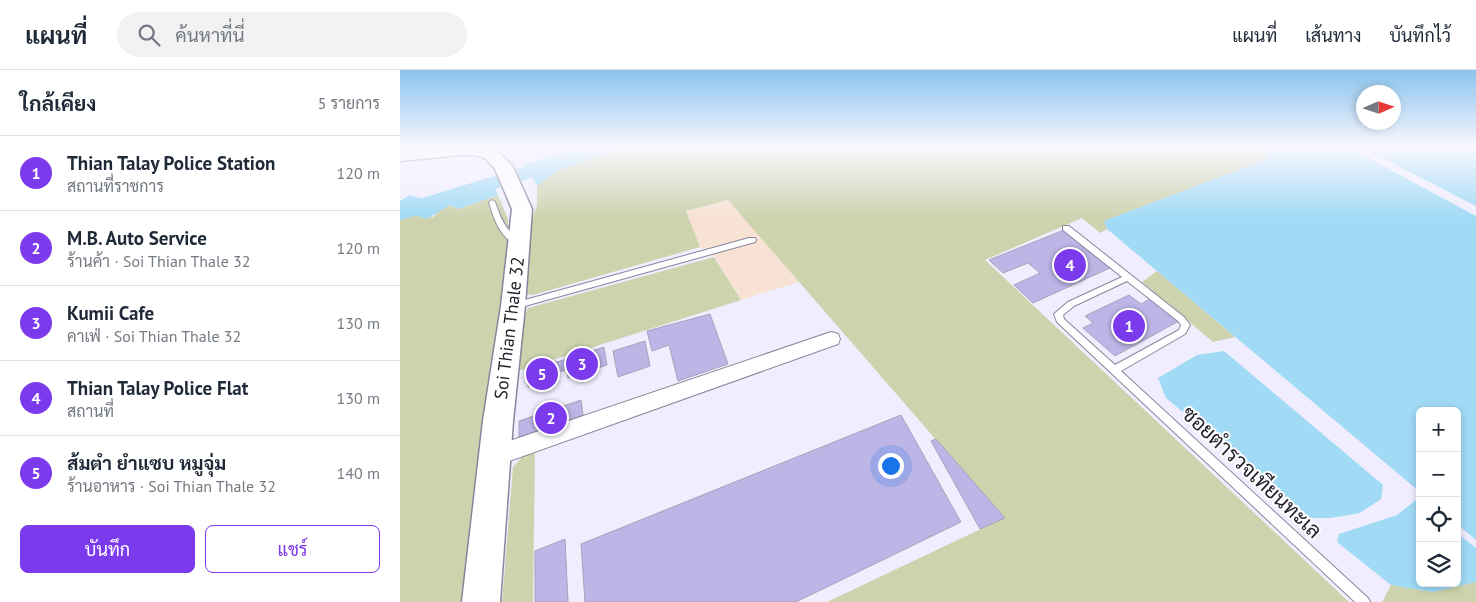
<!DOCTYPE html>
<html lang="th">
<meta charset="utf-8">
<style>
body{margin:0;font-family:"PT Sans",Sarabun,sans-serif;background:#f2f2f3;color:#1f2937}
.controls{position:absolute;right:15px;bottom:15px;display:grid;overflow:hidden;border-radius:8px;box-shadow:0 2px 8px #0003}
.controls button{width:45px;height:45px;display:grid;place-items:center;padding:0;border:0;border-bottom:1px solid #e0e1e3;background:#fff;color:#1f2937;font:25px sans-serif}
.compass{position:absolute;left:956px;top:15px;width:45px;height:45px;border-radius:50%;background:#fff;box-shadow:0 2px 8px #0003;rotate:87deg}
.you{position:absolute;left:490px;top:395px;width:18px;height:18px;margin:-12px;border:4px solid #fff;border-radius:50%;background:#1a73e8;box-shadow:0 0 0 8px #1a73e833}
.badge{display:grid;place-items:center;width:32px;height:32px;border-radius:50%;background:#7c3aed;color:#fff;font-size:16px;font-weight:700}
.pin{position:absolute;translate:-50% -50%;border:2px solid #fff;box-shadow:0 1px 5px #0006}
.list{margin:0;padding:0;list-style:none}
h2{display:flex;justify-content:space-between;align-items:center;height:65px;margin:0;padding:0 20px;font-size:21px}
h2 small{font-size:16px;font-weight:400;color:#747a83}
.list li{display:grid;grid-template-columns:32px 1fr auto;gap:15px;align-items:center;box-sizing:border-box;height:75px;padding:0 20px;border-top:1px solid #e0e1e3}
.list b{display:block;font-size:19px;white-space:nowrap}
.list p{margin:0;font-size:16px;white-space:nowrap;color:#747a83}
.list em{font-size:16px;font-style:normal;color:#747a83}
.actions{display:flex;gap:10px;padding:15px 20px}
.actions a{flex:1;padding:11px 0;border:1px solid #7c3aed;border-radius:8px;text-align:center;font-size:18px;color:#7c3aed}
.actions .main{background:#7c3aed;color:#fff}
.icon{flex:none;width:28px;height:28px;fill:none;stroke:currentColor;stroke-width:2;stroke-linecap:round;stroke-linejoin:round}
.map{position:relative;flex:none;width:1076px;height:532px;overflow:hidden}
header{display:flex;align-items:center;gap:30px;box-sizing:border-box;height:70px;padding:0 25px;background:#fff;border-bottom:1px solid #e0e1e3}
header strong{font-size:24px}
nav{display:flex;gap:28px;margin-inline-start:auto;font-size:18px}
.search{width:350px;height:45px;background:#f2f2f3;display:flex;align-items:center;gap:12px;box-sizing:border-box;padding:0 18px;border-radius:28px;color:#747a83;font-size:19px}
main{display:flex}
aside{flex:1;background:#fff}
.map>svg:first-child{display:block}
.industrial{fill:#f8e2d4}
.green{fill:#ccd3ad}
.water{fill:#a0daf5}
.lines{fill:none;stroke-linecap:round;stroke-linejoin:round}
.river{fill:#a0daf5;fill-rule:evenodd}
.building{fill:#bcb5e6;stroke:#a6a3ba}
.lane-casing{stroke:#88859c;stroke-width:2}
.street-casing{stroke:#88859c;stroke-width:2}
.secondary-casing{stroke:#88859c;stroke-width:3}
.lane{fill:#fff;fill-rule:evenodd}
.street{fill:#fff;fill-rule:evenodd}
.secondary{fill:#fff;fill-rule:evenodd}
.labels{text-anchor:middle;dominant-baseline:central;stroke-width:4;stroke-linejoin:round;paint-order:stroke}
.street-label{font-size:18px;fill:#24232c;stroke:#fefefe}
.near-street-label{font-size:21px;fill:#24232c;stroke:#fefefe}
</style>
<header>
<strong>แผนที่</strong>
<div class="search"><svg class="icon" aria-label="search" viewBox="0 0 24 24"><circle cx="10" cy="10" r="6"/><path d="M15 15l6 6"/></svg>ค้นหาที่นี่</div>
<nav><a>แผนที่</a><a>เส้นทาง</a><a>บันทึกไว้</a></nav>
</header>
<main>
<aside>
<h2>ใกล้เคียง<small>5 รายการ</small></h2>
<ul class="list">
<li><span class="badge">1</span><div><b>Thian Talay Police Station</b><p>สถานที่ราชการ</p></div><em>120 m</em></li>
<li><span class="badge">2</span><div><b>M.B. Auto Service</b><p>ร้านค้า · Soi Thian Thale 32</p></div><em>120 m</em></li>
<li><span class="badge">3</span><div><b>Kumii Cafe</b><p>คาเฟ่ · Soi Thian Thale 32</p></div><em>130 m</em></li>
<li><span class="badge">4</span><div><b>Thian Talay Police Flat</b><p>สถานที่</p></div><em>130 m</em></li>
<li><span class="badge">5</span><div><b>ส้มตำ ยำแซบ หมูจุ่ม</b><p>ร้านอาหาร · Soi Thian Thale 32</p></div><em>140 m</em></li>
</ul>
<div class="actions"><a class="main">บันทึก</a><a>แชร์</a></div>
</aside>
<div class="map">
<svg width="1076" height="532" viewBox="0 0 1076 532">
<rect width="100%" height="100%" fill="#f0eefe"/>
<!-- industrial -->
<path class="industrial" d="M328 129 399 212 341 230 315 187 300 177 286 141Z"/>
<!-- green -->
<path class="green" d="M227 76H853L870 88 704 151 707 159 700 163 682 148 585 190 949 532H427L604 448 328 130 286 141 300 177 133 225 125 224 128 160 137 135V116L158 100Z
M98 125 108 149 109 183 74 423 67 532H0V150L12 146 33 147 39 141 50 135 58 139Z
M314 187 341 230 118 301 122 249 128 238Z
M757 201 835 267 813 272 742 212Z
M135 383 133 532H102L113 397 123 386Z
M1076 512V532H982L991 515 1033 522Z"/>
<!-- water -->
<path class="water" d="M171 76H227L158 100 137 116 124 94 166 82Z
M884 76H946L1076 146V470L1057 454V341H1020V422L707 159 704 151 870 88 869 81Z
M959 76H1076V136Z
M92 113 98 125 58 139 50 135C41 140 34 146 25 149 17 143 9 147 0 150V131L10 125 23 129Z
M824 281 983 415 981 429 960 443 931 448H911L766 328 758 308 797 285Z
M1016 430 1020 433V513H1057V463L1076 478V512L1033 522 991 515 937 472 939 464 997 445Z"/>
<g class="lines">
<!-- river -->
<path class="river" d="M191 76H220L217 80 0 150V135Z"/>
</g>
<!-- building -->
<path class="building" d="M664 160 712 197 633 233 614 215 640 203 628 193 603 203 589 190Z
M729 225 741 234 750 229 779 251 715 286 683 258 693 253 685 246Z
M310 244 328 294 278 311 269 275 252 281 247 261Z
M245 271 250 296 218 307 213 281Z
M204 277 207 295 168 308 167 300 158 302 157 292Z
M156 291V309L128 317V299Z
M181 330 183 345 119 367V351Z
M501 345 561 452 396 532H185L181 474Z
M536 369 605 448 580 459 531 371Z
M165 469 168 532H135V481Z"/>
<g class="lines">
<!-- lane casing -->
<g class="lane-casing">
<path id="lane" d="M92 130 95 132C101 149 106 162 122 170V174C102 175 93 147 89 132Z
M663 156H669L784 247 790 255 785 264 721 301 968 528 970 532H955L657 252 654 244 668 232 722 207 663 160ZM727 211 778 251 781 255 779 260 715 295 664 249 663 245 674 236Z
M349 168H355L356 170 355 172 114 239 110 236 114 233Z"/>
</g>
<!-- street casing -->
<g class="street-casing">
<path id="street" d="M431 262 438 264 440 269 438 274 95 396 87 393 84 386 87 379 95 376Z"/>
</g>
<!-- secondary casing -->
<g class="secondary-casing">
<path id="secondary" d="M48 76H80L97 80 113 97 132 139 125 236 113 351 100 532H62L83 351 101 236 112 139 95 99 85 88 75 85H60L0 91V79Z"/>
</g>
<!-- lane -->
<use href="#lane" class="lane"/>
<!-- street -->
<use href="#street" class="street"/>
<!-- secondary -->
<use href="#secondary" class="secondary"/>
</g>
<!-- sky -->
<linearGradient id="sky" x2="0" y2="1"><stop stop-color="#8bc3ed"/><stop offset="0.51" stop-color="#f8f7ff"/><stop offset="1" stop-color="#f8f7ff" stop-opacity="0"/></linearGradient>
<rect width="1076" height="150" fill="url(#sky)"/>
<g class="labels">
<!-- street labels -->
<g class="street-label">
<text transform="translate(109 258) rotate(-83)">Soi Thian Thale 32</text>
</g>
<!-- near-street labels -->
<g class="near-street-label">
<text transform="translate(852 402) rotate(43)">ซอยตำรวจเทียนทะเล</text>
</g>
</g>
</svg>
<div class="controls">
<button>+</button>
<button>−</button>
<button><svg class="icon" aria-label="locate" viewBox="0 0 24 24"><circle cx="12" cy="12" r="6"/><path d="M12 2v4M12 18v4M2 12h4M18 12h4"/></svg></button>
<button><svg class="icon" aria-label="layers" viewBox="0 0 24 24"><path d="M12 4l9 5-9 5-9-5zM3 14l9 5 9-5"/></svg></button>
</div>
<svg class="compass" viewBox="-18 -18 36 36"><path d="M0-13l5 13h-10z" fill="#e53935"/><path d="M0 13l5-13h-10z" fill="#747a83"/></svg>
<div class="you"></div>
<div class="pin badge" style="left:729px;top:256px">1</div>
<div class="pin badge" style="left:151px;top:348px">2</div>
<div class="pin badge" style="left:182px;top:294px">3</div>
<div class="pin badge" style="left:670px;top:195px">4</div>
<div class="pin badge" style="left:142px;top:304px">5</div>
</div>
</main>
